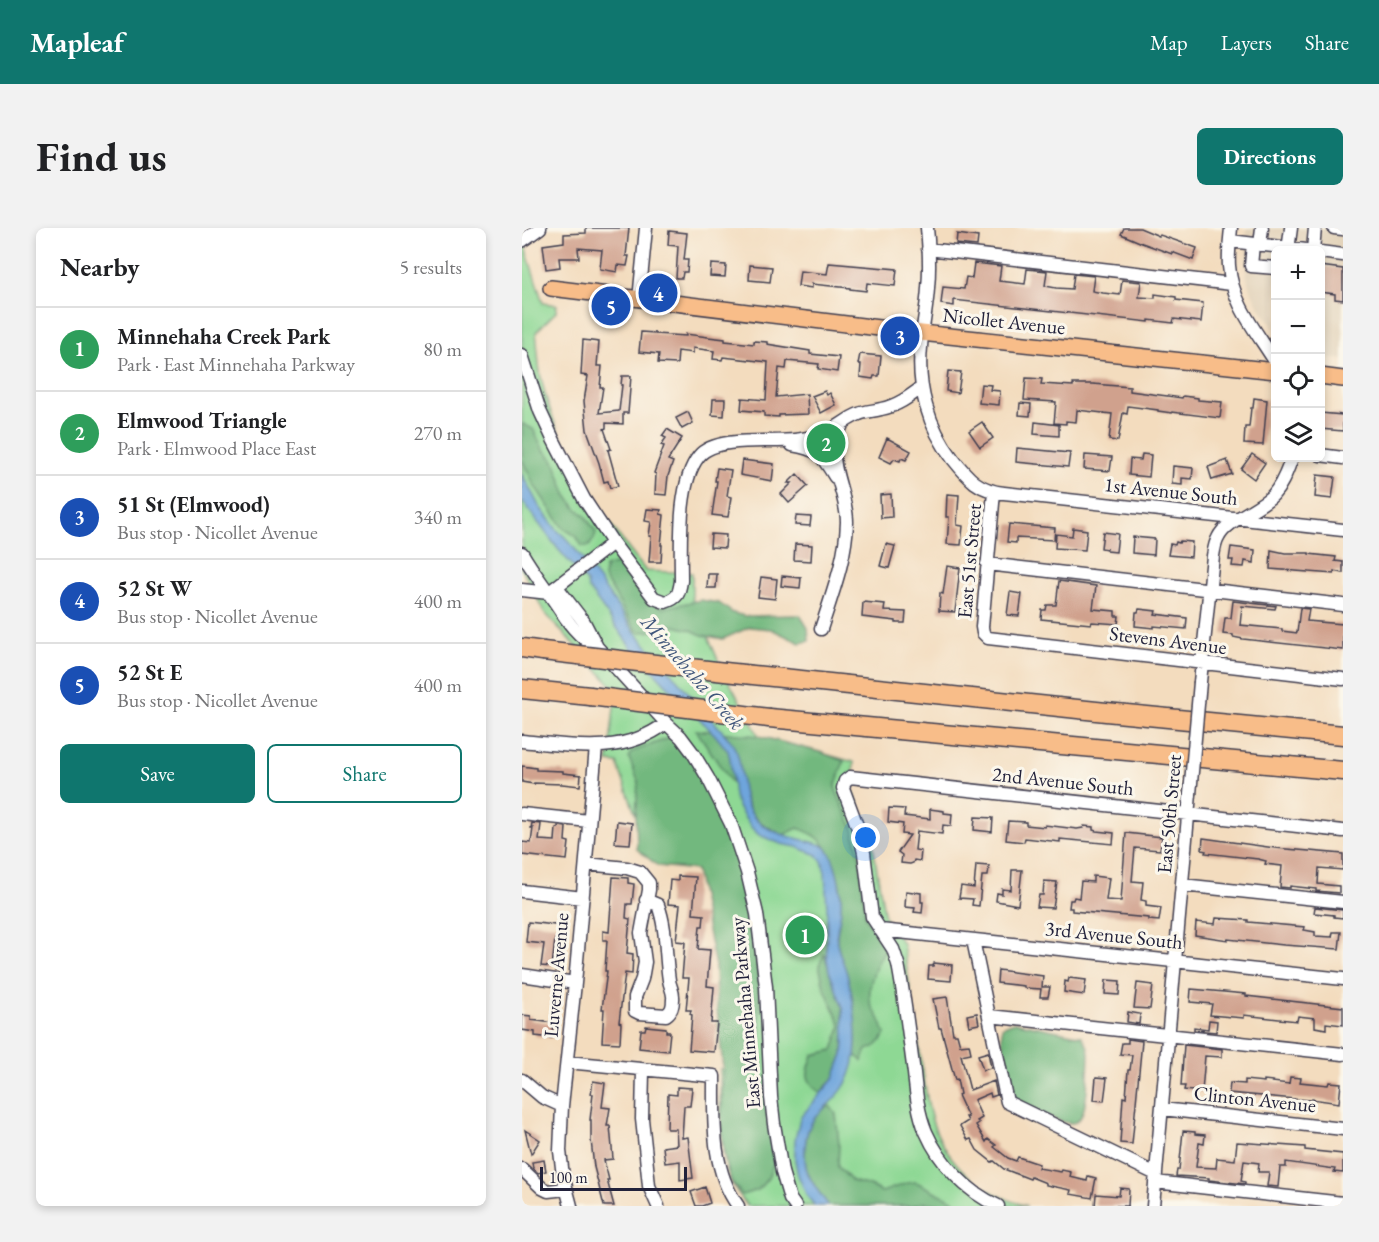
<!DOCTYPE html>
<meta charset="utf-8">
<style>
body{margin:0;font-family:"EB Garamond",serif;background:#f2f2f2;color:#202124}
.controls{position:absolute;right:18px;top:18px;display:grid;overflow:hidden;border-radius:9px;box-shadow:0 3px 9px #0003}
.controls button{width:54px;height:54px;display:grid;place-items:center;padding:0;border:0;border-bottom:2px solid #e0e0e0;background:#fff;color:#202124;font:30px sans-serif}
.scale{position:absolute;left:18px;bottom:15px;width:147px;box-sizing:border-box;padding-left:6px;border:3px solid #22223b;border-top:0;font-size:16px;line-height:21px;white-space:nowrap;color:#22223b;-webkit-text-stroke:4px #fbf7ec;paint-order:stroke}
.you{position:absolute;left:344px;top:610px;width:21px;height:21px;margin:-15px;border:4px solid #fff;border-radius:50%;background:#1a73e8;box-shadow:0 0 0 9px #1a73e833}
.badge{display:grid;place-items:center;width:39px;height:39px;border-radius:50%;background:#0f766e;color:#fff;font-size:20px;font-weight:700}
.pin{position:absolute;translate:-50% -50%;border:3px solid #fff;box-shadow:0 2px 6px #0006}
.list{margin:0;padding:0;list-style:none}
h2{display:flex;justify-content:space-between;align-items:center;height:78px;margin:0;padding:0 24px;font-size:26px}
h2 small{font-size:20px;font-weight:400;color:#757577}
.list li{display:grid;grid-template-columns:39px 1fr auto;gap:18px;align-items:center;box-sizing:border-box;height:84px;padding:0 24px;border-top:2px solid #e0e0e0}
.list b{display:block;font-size:22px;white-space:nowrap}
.list p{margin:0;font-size:20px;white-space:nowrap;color:#757577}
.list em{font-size:20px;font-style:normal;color:#757577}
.actions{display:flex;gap:12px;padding:18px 24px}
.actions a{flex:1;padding:14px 0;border:2px solid #0f766e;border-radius:9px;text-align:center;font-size:21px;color:#0f766e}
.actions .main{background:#0f766e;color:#fff}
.icon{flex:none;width:33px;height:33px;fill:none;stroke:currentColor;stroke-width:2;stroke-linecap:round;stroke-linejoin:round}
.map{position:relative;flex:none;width:821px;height:978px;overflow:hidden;border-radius:9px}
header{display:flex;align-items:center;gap:36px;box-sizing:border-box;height:84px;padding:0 30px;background:#0f766e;color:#fff}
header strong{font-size:28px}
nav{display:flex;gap:33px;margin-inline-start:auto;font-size:21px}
.intro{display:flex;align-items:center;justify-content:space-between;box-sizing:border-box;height:144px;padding:0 36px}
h1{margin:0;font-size:42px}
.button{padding:15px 27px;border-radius:9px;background:#0f766e;color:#fff;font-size:21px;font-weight:700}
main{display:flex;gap:36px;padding:0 36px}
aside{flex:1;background:#fff;border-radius:9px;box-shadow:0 3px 9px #0003}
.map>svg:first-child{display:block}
.built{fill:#dfcdb2}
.green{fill:#8ed894;stroke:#587d68;stroke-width:1.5}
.forest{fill:#72b87e;stroke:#4a6d5c;stroke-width:1.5}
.water{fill:#6ea5dc;stroke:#48648c;stroke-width:1.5}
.building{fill:#d0a18d}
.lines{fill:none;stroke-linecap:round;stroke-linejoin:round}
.minor-casing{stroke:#413e4f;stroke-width:15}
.major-casing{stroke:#413e4f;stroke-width:18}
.highway-casing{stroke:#413e4f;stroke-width:21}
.minor{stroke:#fff;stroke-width:12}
.major{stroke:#f8bd89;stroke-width:15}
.highway{stroke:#f8bd89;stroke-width:18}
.minor-bridge-casing{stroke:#413e4f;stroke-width:15;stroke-linecap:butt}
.highway-bridge-casing{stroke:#413e4f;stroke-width:21;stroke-linecap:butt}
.minor-bridge{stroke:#fff;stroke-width:12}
.highway-bridge{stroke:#f8bd89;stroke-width:18}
.labels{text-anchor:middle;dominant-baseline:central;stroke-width:6;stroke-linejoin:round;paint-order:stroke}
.street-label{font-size:20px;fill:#22223b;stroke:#fbf7ec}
.water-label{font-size:21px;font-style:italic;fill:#40567b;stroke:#fbf7ec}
</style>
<header>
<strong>Mapleaf</strong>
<nav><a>Map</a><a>Layers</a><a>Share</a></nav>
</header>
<div class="intro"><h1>Find us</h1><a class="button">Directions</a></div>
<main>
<aside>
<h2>Nearby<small>5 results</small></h2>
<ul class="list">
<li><span class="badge" style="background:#2e9e5b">1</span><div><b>Minnehaha Creek Park</b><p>Park · East Minnehaha Parkway</p></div><em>80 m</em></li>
<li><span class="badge" style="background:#2e9e5b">2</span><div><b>Elmwood Triangle</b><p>Park · Elmwood Place East</p></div><em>270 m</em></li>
<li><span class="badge" style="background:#1a4fb4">3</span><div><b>51 St (Elmwood)</b><p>Bus stop · Nicollet Avenue</p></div><em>340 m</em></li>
<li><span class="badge" style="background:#1a4fb4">4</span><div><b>52 St W</b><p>Bus stop · Nicollet Avenue</p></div><em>400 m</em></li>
<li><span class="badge" style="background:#1a4fb4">5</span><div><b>52 St E</b><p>Bus stop · Nicollet Avenue</p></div><em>400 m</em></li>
</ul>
<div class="actions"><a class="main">Save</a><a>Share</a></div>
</aside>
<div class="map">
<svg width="821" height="978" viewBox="0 0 821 978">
<rect width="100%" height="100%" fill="#fbf7ec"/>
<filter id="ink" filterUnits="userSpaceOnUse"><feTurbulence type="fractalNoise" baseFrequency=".0167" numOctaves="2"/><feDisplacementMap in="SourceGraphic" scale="12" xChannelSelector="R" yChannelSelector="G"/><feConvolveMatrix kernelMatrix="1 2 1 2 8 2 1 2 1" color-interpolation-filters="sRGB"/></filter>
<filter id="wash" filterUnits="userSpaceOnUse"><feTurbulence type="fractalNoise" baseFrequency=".008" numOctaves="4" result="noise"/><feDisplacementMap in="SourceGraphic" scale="24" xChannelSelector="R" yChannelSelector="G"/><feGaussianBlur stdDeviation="1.35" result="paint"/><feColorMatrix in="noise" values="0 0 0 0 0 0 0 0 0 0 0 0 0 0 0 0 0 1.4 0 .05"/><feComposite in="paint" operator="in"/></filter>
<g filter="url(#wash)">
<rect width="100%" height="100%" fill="#f3dcbe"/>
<!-- built -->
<path class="built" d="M724 0H821V132L799 129 798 22H754L753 101 736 77 727 59 724 44Z"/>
<!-- green -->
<path class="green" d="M0 0H1L5 25 21 75 35 77 34 84 14 104C16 120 16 135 19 150 35 222 78 286 124 343L170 345V370L199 439 237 508 332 534 330 560 351 618 363 690 381 716 406 876C408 885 410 895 414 903 431 942 464 967 505 978H225C220 970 213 962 209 954 196 922 199 876 198 841H205L197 738 176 634 129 630 95 535 86 534 94 462 22 384 0 341Z"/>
<!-- forest -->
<path class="forest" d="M1 196 11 201 21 221 32 233 44 266 53 279 63 288 74 304 72 311 67 318H60L54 308 41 300 12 257 0 231V197Z
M93 336 99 338 106 344 131 375 141 380 179 372 197 375 211 385 223 388 278 387 286 400 287 413 278 415 249 401 228 399 201 411 180 407 169 402 145 396 134 403 116 404C103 387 94 367 82 350L83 339Z
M174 502 237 508 298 524 322 533 313 559 318 572 331 600 338 631 343 688 363 721C355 735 344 759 349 776 350 781 354 784 356 788 359 794 361 800 363 806 359 815 354 819 345 822L340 833 333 827 334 813 331 773 315 716C314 702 319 691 319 678 320 658 313 625 297 611 292 606 283 603 276 600L261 607C237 595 229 592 221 564L211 557Z
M153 508 169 526 204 594 220 648 230 697 237 757 238 820 244 882 252 935 246 950 236 962 220 967 209 953 203 931 199 900 201 840 194 771 193 738 174 642 136 638 115 621 114 588 116 553 107 530 109 524Z
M302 726 321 780 322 800 321 826 312 850 298 865C282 851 284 846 291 827L311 822 319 797 302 759 297 737Z
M492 794 560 808 566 819 567 825C566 839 567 888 554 894 546 897 535 892 527 889 512 883 501 880 489 869V850L480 812V799Z
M308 878 314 886 317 916 316 939 330 953 348 958 360 964 385 955 394 954 442 978C435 978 428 978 421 978 409 975 403 972 391 978H307C299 968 291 957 286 945 278 926 284 884 308 878Z"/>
<!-- water -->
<path class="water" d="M0 246 17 278 35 302 46 312 77 352 113 404 208 512C211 517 215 523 216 528 222 550 217 570 232 589 243 603 265 608 281 612 288 614 297 615 303 619 314 628 320 665 319 679 319 692 313 702 315 715 317 726 322 735 325 746 331 767 334 791 334 813 334 828 331 844 323 857 316 870 302 879 292 891 282 903 280 933 287 948 292 958 300 969 307 978H293L285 968 276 947 273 932V912L278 890 312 850 321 826 322 813 321 780 307 743 305 732 304 719 305 681 303 644 300 633 295 627 275 619 259 616 237 607 228 598 217 581 212 568 208 531 206 523 194 508 111 422 66 360 65 354 36 321 6 281 0 272Z"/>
<g id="blocks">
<!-- building -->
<path class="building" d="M64 0H107L104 28H107L105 38 96 37 95 44 78 41 80 22 56 20 57 30H37L38 39 24 41 21 17 42 14V6L64 5Z
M602 0H618L637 8 638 7 675 20 671 32 650 24V26L620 15 599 6Z
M147 3 165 5 162 32H166L165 44H161L160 50H154L156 18 146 17Z
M435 6 456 9 455 18 434 16Z
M307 35 375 41 373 58 345 55 344 63 328 61V60L290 56V60L276 58 278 43 305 46Z
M452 35 479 38 477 53 486 54 503 56 505 41 525 43 523 58 534 60 550 61 552 46 572 48 570 63 581 65 598 67 600 52 619 54 617 69 633 70V66L654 69V72L681 75 679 94 652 91 651 95 627 92V94L432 72V78L419 76 421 59 442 61 444 49 450 50Z
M189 36 204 37 203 49 188 48Z
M228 37 250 39 248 54 227 52Z
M798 38 821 41V72L813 71V66L798 64Z
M119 104 133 105V106L164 108V106L186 109 203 111V113L232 116V113L245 114V116L288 123V126L317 129 315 144 296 141 297 136 265 133 264 141 257 140 254 169 285 166 286 186 257 187V189L242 188V184L219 182 220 170 244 172 246 134 201 129 200 132 191 131 192 123 171 120V125L156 123 155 136 136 135 137 126 117 124Z
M61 112 77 114 75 138H80L78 159H81L77 185 97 183 100 157H99L100 148H109L106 185H101V196L84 195V200L82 201 89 221 86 222 96 258 88 260 86 253 82 254 77 235 65 202 62 173 66 148 59 147Z
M338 126 359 128 357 148H352L351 151 338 149 339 136H336Z
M426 143 439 144 436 165 424 163Z
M504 150 520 151 519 156 551 158V156H571L608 159V163L660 170 661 168 676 170V172L700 174 698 190 650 184V185L636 183V182L606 178 605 186 601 185 596 213 587 212 590 186 555 182 554 194 544 193V196L532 195 534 174 502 172Z
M459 156 469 157 468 162 478 163 477 177 457 175Z
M303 163 305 167 308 165 314 177 299 185 290 168Z
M732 170 745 172 741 217 722 216 723 199H727L729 180H731Z
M191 171H203L202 188 190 187Z
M498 175 509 176 508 188 497 187Z
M166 184 171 195 160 201 154 190Z
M798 185 821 187V203L798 201Z
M460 194 471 210 458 219 447 203Z
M513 194 537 197V208L512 206Z
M145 201 160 210 146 232 151 234 146 248 144 267 133 266 134 246 132 245 142 218 139 217 144 210 140 208Z
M365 210 389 223 384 232 379 230 378 233 372 231 369 235 357 229Z
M495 220 548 225 546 239 494 234Z
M620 226 629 227 627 249 607 247 608 231 619 232Z
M730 226 743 235 732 251 719 241Z
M563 227 590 229 588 243 562 241Z
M220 232 252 236 250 253 218 247Z
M705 232 710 246 690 252 686 239Z
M651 238 671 240 670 251 660 250V257L650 256Z
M195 240 209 242 205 268 209 269 206 289 190 287 195 253H193Z
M275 246 286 258 267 275 259 266 270 255H266Z
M795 247 813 249 810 271 793 269Z
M369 266 370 289 359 290 358 267Z
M425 266 437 267 435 297 441 298 439 317 425 316 427 289H424Z
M125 281 139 282 138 286 142 287 139 317H140L139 334H127L129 308H127L129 294 123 293Z
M274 288 289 289 288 298 273 297Z
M487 296 533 300 532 312 494 310V315L485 314Z
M551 300 565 302 563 322 533 320 534 306 550 308Z
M581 304 596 306 594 324 585 323V321L579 320Z
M189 306 204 307 203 320 188 319Z
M611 309 633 311 632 327 610 325Z
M658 313 670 314 669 329 646 327 648 316 653 317 654 314 657 315Z
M273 316 290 317 289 333 272 332Z
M364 316 373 318 367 340 358 338Z
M709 319 733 322 732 335 723 333 722 339 710 338 711 332H707Z
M749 322 763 325H787V326L814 329 813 333 821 334V345L812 343V346L748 341Z
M425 338 438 340 433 384 417 383 418 365 421 366Z
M186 346H195L194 360H185Z
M260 348 279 350 278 360 259 358Z
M239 349 255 351 253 371 236 369Z
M537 353 574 358 571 381 593 383V388H597L596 396 570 394 569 396 519 391 520 382H524L525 377H534Z
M488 364 500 366 497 388 485 387Z
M711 373 754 378 753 381 720 378 718 397 760 401V403L775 405 778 380 787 381 785 393 821 396V422L721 411 711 409V407L701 406 703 390H709Z
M341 374 363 376 362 383 384 384 383 395H374V393L340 389Z
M617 381 634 383 633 386 665 390 664 401 632 398V400L613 398 614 384H616Z
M0 538 14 540V542L41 543V545L59 547 58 558 40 556 12 555V556L0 554Z
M367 580 383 581 382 588 408 591V581L422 583V585L430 586 429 598 421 597 420 606 395 603 393 622 399 623 398 633 392 632 391 635 388 636 379 635 380 627 376 624 388 607 380 606 381 596 366 594Z
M453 589 471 590 470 604 452 602Z
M95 593 110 595 108 616 93 615Z
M486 593 504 594V597L523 599V597L555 601 561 600 562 598 571 599V602L574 603 592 605 591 616 538 611V614L503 610 502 614 484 612Z
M10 595 19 596 17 612 33 613 34 600H36V598L44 599 43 613 47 614 45 632 0 627V614L9 615 11 600H9Z
M604 605 640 609 638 622 613 620 610 653 621 654 619 672 624 673V678L639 680 637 693 627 692V690L550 683V680H547L548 672H551L552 669 557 670 559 653 571 654V648L587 650 584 672 599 673Z
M681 610 753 620 821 626V642L797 640 796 656 817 658V665L794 663V661L768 658V660L758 659 760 638 743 636 744 633 736 631 683 625 684 623 680 622Z
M454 637 467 638 466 648H460L457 678 450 677 451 671 437 670 439 658 452 660Z
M490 642H500L496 677 474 673 475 665 480 666V661L489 662Z
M156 648 174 649 171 686 182 687 181 698H178L176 721 188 722 185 758 192 759 189 795H195L192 824 167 822 170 787 168 786 169 782H164L167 750H160L163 714 154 713 158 677 146 676 148 652 156 653Z
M91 649 106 650V655L112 656 110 676H105L104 690 108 691 105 725 111 726 110 746 103 745 97 794 99 795 98 815 80 814 82 781H80L85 743H83L85 712H81V703L87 704Z
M522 653 535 654 531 680 515 679 517 667H521Z
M384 663 399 665V674H401L400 685 392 684 393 680 383 679Z
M793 679 821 682V690L812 689V687L792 685Z
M694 690 726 692V694L783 699 782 702 793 704V708L810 709 811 704H819L817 721 762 717 706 711V712L673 707 674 694 693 696Z
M6 694 42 698 40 712 33 711 30 739 19 738 22 716 4 714Z
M412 735 430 737 429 753 406 751 407 738H411Z
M476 742 521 748 520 759H528L526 769H518L519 761 502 760V758L475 755Z
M547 750 564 752 562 767 542 764 543 753 546 754Z
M584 752 598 753 597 767 583 766Z
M615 755 631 757 628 781 612 780Z
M669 761 724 766V768L821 779V797L804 795V801L793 799V790L776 788 775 793 722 787V790L688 787 690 776 668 774Z
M425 769 431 806H435L438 817 447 816 449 825 439 827 448 862 472 853 475 867 469 869 468 865 452 872 460 890 455 893 457 895 454 897 464 914 466 911 474 917 472 919 486 930 494 933 496 929 517 936 516 940 539 944 540 942 549 944 548 949 565 953 566 948 574 950 570 970 548 966 549 962 524 957V955L509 949 508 951 482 941 472 933 470 934 455 922 449 911 446 912 438 898 446 893 444 889H446L436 867 438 866 435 851 433 852 419 800H417L411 771Z
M606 784 618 786 617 796 605 794Z
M455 785 457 796 447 798 445 787Z
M0 787 9 788V792L31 795 30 810 13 808V804L0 802Z
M687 792 695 793 694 804 672 802V799L686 801Z
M124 798 144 800V804H148L146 823 117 820 119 802H123Z
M606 811 620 813 610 916 598 915 601 869 604 870 606 842H608L610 827 598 826 600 815H606Z
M662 817 700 821V829L683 828 680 864 662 862 663 858H659Z
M466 824 469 840 461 842 456 827Z
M574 849 585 850 582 873 572 872Z
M768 849 779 850 778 854 806 857 807 854 819 855 817 875 790 871 789 872 773 871 707 865 708 855 723 856V852L742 854V852L751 853 750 854 767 856Z
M71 853 83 855 80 879 88 880 85 898H88L91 931 82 932 87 952H85L92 978H82L72 939 69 912V892H68L71 866H69Z
M155 859 170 860 168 878H162L160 910 166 909 171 950 158 952V933L143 935 141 919 155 917 154 901H145L146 866 155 867Z
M3 902 18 912 9 926Z
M661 903 673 904V906L683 907 682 916 677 915 674 939 694 940 695 930 713 932 715 914 783 919V922L821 926V945L812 944 813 941 764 934V939H758L756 959 745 958 747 944H736L737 935 722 933 719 953 723 954V956L687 952V950L654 948 655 942H657Z
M22 932 24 943 16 945 11 940 10 934Z
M183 959 188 975 180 978H174L169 964Z
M598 960 607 961 606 978H573L574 966 597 968Z"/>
</g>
</g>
<g filter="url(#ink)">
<use href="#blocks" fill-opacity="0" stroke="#413e4f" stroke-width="1.5"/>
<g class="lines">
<!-- minor casing -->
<g class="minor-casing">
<path id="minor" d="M405 0C407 20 408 40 406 60 405 80 400 99 399 119 395 159 406 199 431 231 447 251 456 262 482 265L821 302
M709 0C708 12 706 25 707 38 710 76 735 104 754 135
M812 0 821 1
M0 13 18 0
M708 13 784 22
M731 16 729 38 754 40
M738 17 740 0
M406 21 710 56
M766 22 769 0
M791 22 793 0
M798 24 821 27
M117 72 124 0
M0 127 18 183 31 211 62 271 91 315 132 370 143 374C156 370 157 366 159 353 159 318 155 255 177 228 190 212 229 213 247 213 267 213 287 212 305 204 317 199 326 190 337 186 344 183 352 183 359 181 375 178 387 169 399 160
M270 217C296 221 300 227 313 249
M798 227 821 230
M472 264 460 399 461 405 466 410 821 451
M0 325C8 339 17 351 26 364 40 384 52 408 75 419
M465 336 821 377
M35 359 62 394 75 419 144 495 159 509 171 525 186 550 209 596 225 644 235 686 244 759 249 869 252 896 260 944 268 971 273 978
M0 362 27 365
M30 362 91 315
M299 401C310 366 324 331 325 294 325 269 310 244 312 221 312 212 317 203 321 195
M678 454 691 328C692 322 693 315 696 310 704 292 736 282 751 267 761 256 765 242 770 230
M0 513C49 518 102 528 144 495
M0 586 67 593
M64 636 105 640 118 644 127 655V662L119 705 123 734 120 751 113 769V783L117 785 144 787C150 783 151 778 151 771 152 765 148 759 147 752 143 727 145 701 136 677L124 672
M660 657 821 674
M0 663 61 670
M358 702 821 751
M451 712 485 874 634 946
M0 747 53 755
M467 788 821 826
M45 834 192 848C192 892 189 941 216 978
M121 842 120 891 124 928 127 958 136 978
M0 852 20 869 40 878
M640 881 821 901
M0 941 20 960 26 963 44 961
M633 954 821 975
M49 978 41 948 38 923 40 878 53 755 74 519
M476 978C444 963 418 936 404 904 396 885 394 865 392 845 387 809 383 772 376 736L371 721 350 689 342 625 337 603 321 560 323 553 328 549 821 603
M631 978 668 566"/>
</g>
<!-- major casing -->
<g class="major-casing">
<path id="major" d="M29 60 390 104 754 143
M798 148 821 151"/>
</g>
<!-- highway casing -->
<g class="highway-casing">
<path id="highway" d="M0 420 21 423
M203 444 584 484 821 507
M0 461 68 468
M247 490 821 543"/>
</g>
<!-- minor -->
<use href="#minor" class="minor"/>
<!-- major -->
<use href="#major" class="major"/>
<!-- highway -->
<use href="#highway" class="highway"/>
<!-- minor-bridge casing -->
<g class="minor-bridge-casing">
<path id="minor-bridge" d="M668 566 678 454"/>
</g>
<!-- highway-bridge casing -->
<g class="highway-bridge-casing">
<path id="highway-bridge" d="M21 423 203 444
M68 468 247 490"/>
</g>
<!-- minor-bridge -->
<use href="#minor-bridge" class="minor-bridge"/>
<!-- highway-bridge -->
<use href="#highway-bridge" class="highway-bridge"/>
</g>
</g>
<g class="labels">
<!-- street labels -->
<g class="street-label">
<text transform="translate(482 93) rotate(6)">Nicollet Avenue</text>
<text transform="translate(649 263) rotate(6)">1st Avenue South</text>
<text transform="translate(447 333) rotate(-85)">East 51st Street</text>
<text transform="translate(646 412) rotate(7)">Stevens Avenue</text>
<text transform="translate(541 553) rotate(6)">2nd Avenue South</text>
<text transform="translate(647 586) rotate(-85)">East 50th Street</text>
<text transform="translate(592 707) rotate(6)">3rd Avenue South</text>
<text transform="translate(34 747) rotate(-85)">Luverne Avenue</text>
<text transform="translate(223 785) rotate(-95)">East Minnehaha Parkway</text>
<text transform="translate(733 871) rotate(6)">Clinton Avenue</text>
</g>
<!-- water labels -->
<g class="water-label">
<text transform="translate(171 444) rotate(49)">Minnehaha Creek</text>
</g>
</g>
</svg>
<div class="controls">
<button>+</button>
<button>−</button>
<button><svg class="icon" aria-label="locate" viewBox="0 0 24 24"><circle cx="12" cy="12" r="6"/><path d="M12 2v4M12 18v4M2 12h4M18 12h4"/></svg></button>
<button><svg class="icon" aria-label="layers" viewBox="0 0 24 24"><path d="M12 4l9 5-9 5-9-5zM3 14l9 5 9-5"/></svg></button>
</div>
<div class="scale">100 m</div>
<div class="you"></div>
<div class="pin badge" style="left:283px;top:707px;background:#2e9e5b">1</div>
<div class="pin badge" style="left:304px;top:215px;background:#2e9e5b">2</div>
<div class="pin badge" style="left:378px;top:108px;background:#1a4fb4">3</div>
<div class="pin badge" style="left:136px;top:65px;background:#1a4fb4">4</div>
<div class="pin badge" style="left:89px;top:78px;background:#1a4fb4">5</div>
</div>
</main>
